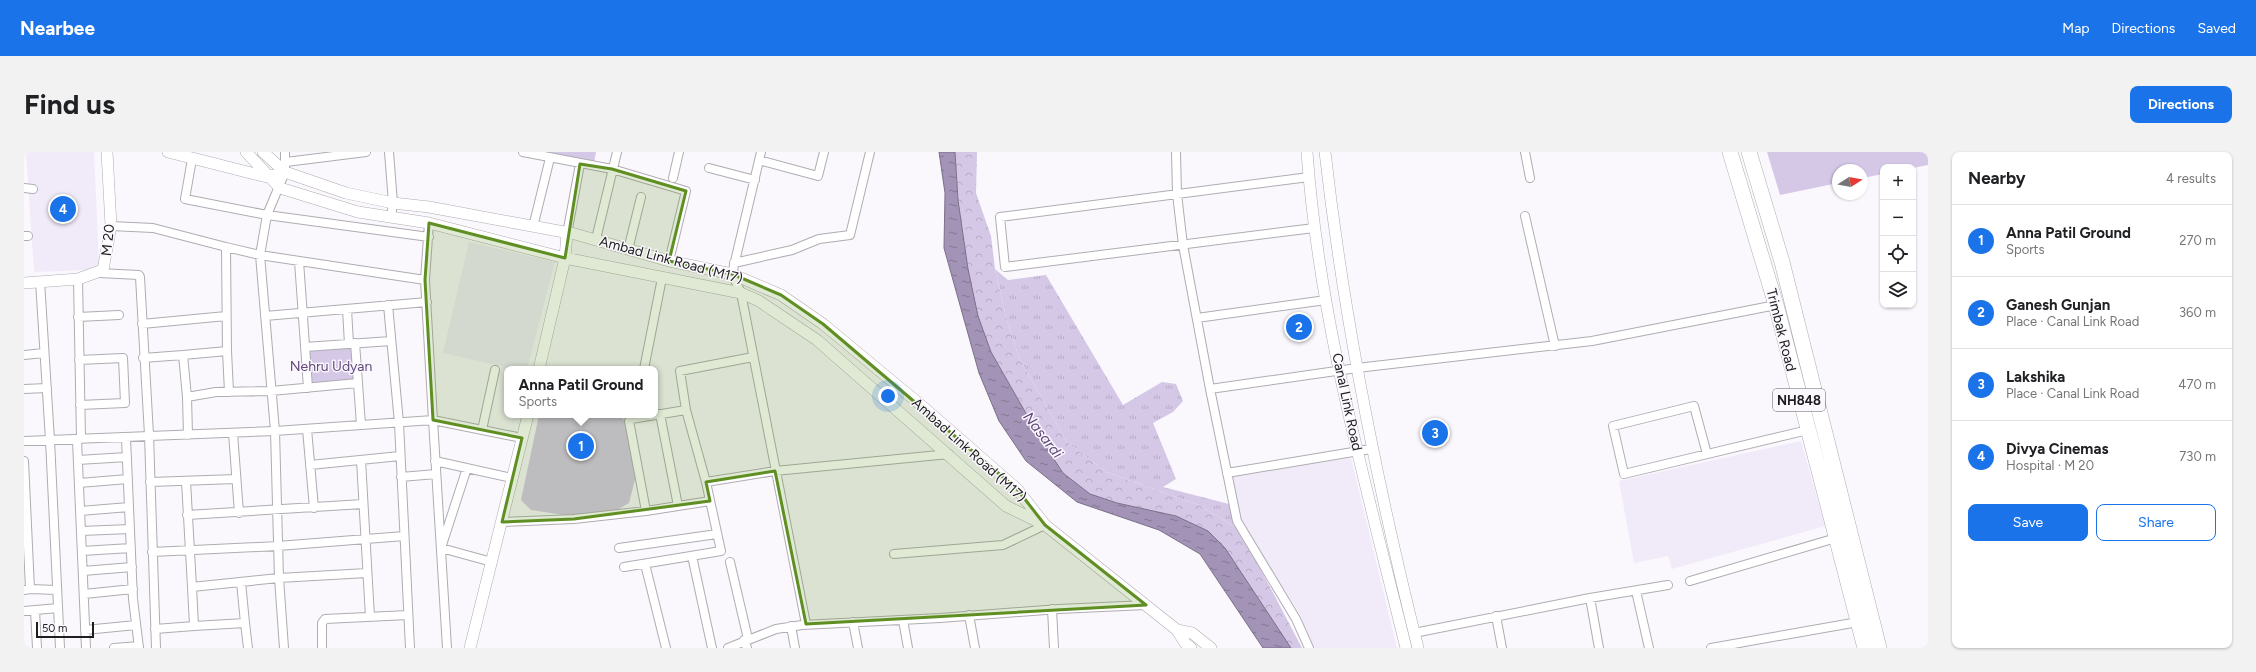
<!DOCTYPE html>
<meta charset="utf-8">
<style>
body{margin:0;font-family:Figtree,sans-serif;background:#f2f2f2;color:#202124}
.controls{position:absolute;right:12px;top:12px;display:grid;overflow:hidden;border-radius:8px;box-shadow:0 1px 3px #0004}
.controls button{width:36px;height:36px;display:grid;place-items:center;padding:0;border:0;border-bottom:1px solid #e0e0e0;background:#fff;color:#202124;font:20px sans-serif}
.compass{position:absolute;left:1808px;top:12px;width:36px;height:36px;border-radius:50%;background:#fff;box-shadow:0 1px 3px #0004;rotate:79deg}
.scale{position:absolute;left:12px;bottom:10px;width:58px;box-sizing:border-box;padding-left:4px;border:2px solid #1e1d1f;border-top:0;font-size:11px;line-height:14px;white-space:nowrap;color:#1e1d1f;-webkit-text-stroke:3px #faf7fd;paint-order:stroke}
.you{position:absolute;left:864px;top:244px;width:14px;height:14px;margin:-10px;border:3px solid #fff;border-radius:50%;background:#1a73e8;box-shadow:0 0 0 6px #1a73e833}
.badge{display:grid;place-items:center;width:26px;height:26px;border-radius:50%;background:#1a73e8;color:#fff;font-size:13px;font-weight:700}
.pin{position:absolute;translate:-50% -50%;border:2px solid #fff;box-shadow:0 1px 4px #0006}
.popup{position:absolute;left:480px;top:214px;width:154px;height:52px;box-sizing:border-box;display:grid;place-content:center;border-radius:8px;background:#fff;filter:drop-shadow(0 1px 3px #0005);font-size:13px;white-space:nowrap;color:#757577}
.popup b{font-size:15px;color:#202124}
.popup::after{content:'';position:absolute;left:50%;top:100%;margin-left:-8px;border:8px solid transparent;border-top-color:#fff}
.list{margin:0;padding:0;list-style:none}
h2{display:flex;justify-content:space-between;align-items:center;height:52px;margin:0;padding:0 16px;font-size:17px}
h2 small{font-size:13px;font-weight:400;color:#757577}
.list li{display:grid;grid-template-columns:26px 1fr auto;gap:12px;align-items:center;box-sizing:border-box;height:72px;padding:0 16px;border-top:1px solid #e0e0e0}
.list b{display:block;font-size:15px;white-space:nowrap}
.list p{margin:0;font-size:13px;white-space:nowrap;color:#757577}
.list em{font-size:13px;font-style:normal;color:#757577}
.actions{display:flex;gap:8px;padding:12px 16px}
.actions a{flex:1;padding:9px 0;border:1px solid #1a73e8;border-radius:8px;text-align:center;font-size:14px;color:#1a73e8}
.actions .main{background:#1a73e8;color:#fff}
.icon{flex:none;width:22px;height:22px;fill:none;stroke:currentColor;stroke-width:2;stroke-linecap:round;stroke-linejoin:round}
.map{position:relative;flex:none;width:1904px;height:496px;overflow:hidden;border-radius:8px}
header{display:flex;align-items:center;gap:24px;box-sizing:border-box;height:56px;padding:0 20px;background:#1a73e8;color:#fff}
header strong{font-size:19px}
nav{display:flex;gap:22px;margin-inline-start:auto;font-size:14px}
.intro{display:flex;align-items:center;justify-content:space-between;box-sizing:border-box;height:96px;padding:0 24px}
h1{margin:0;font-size:28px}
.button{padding:10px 18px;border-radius:8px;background:#1a73e8;color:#fff;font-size:14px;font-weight:700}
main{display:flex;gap:24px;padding:0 24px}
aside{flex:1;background:#fff;border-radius:8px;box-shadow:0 1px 3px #0004}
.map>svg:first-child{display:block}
.built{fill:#f1ebf9}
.grass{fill:url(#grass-tufts)}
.forest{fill:url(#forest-crowns)}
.park{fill:#d5c8e7}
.water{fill:url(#water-ripples);stroke:#7b7089}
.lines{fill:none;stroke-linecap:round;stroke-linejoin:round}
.street-casing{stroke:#afacb2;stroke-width:10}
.secondary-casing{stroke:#afacb2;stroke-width:12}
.highway-casing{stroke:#afacb2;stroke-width:16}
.street{stroke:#fff;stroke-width:8}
.secondary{stroke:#fff;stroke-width:11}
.highway{stroke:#fff;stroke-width:15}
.marked{fill:#5f8f23;fill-opacity:0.2;stroke:#5f8f23;stroke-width:3;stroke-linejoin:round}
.labels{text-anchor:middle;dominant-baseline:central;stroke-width:3;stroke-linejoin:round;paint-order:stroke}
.shield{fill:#faf7fd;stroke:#605e62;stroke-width:1}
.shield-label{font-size:13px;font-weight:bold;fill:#1e1d1f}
.street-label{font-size:14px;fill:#1e1d1f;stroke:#faf7fd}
.park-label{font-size:14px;fill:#62497c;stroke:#faf7fd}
.water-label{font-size:15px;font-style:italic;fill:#60477a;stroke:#faf7fd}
</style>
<header>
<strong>Nearbee</strong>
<nav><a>Map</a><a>Directions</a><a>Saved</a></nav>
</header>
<div class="intro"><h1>Find us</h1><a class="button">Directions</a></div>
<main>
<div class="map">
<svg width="1904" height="496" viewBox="0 0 1904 496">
<defs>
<pattern id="grass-tufts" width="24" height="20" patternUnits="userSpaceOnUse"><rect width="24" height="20" fill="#d5c8e7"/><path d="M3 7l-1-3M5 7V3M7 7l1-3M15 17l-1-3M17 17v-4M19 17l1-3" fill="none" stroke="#b6abc6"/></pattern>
<pattern id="forest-crowns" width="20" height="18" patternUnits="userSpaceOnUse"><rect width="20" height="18" fill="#d5c8e7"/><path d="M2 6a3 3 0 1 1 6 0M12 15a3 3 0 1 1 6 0" fill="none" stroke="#b6abc6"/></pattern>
<pattern id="water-ripples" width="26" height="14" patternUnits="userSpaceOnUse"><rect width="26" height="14" fill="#a393b7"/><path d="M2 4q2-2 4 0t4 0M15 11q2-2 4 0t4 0" fill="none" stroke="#847794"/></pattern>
</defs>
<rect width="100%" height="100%" fill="#faf7fd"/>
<!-- built -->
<path class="built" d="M2 0H70L75 114 62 118 10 120Z
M445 90 531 110 503 217H489L419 201Z
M1777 289 1801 374 1648 417 1644 404 1610 411 1595 329Z
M1327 306 1373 496H1288L1276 462 1217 370 1206 323Z"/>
<!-- grass -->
<path class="grass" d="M971 117 984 128 1022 123 1099 253 1138 230 1152 232 1159 249 1149 260 1129 271 1152 327 1139 335 1205 352 1216 378 1175 353 1082 320 1043 290 995 206 982 165Z"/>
<!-- forest -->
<path class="forest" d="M931 0H953L952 41 967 84 971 117 982 165 995 206 1043 290 1082 320 1175 353 1216 378 1278 496H1267L1232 445 1152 364 1093 351 1066 342 1039 321 1016 286 967 200 954 164 944 117 934 48Z"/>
<!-- park -->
<path class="park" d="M525 0H572L570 11Z
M1743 0H1904V13L1889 16 1859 15V22L1838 26V18H1814V31L1756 43Z
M328 194 331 229 286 233 283 198Z
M515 263H596L601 269 613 320 605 351 579 366 546 364 507 358 497 348Z"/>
<!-- water -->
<path class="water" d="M915 0H931L934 48 944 117 954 164 967 200 1016 286 1039 321 1066 342 1093 351 1152 364 1184 379 1201 396 1267 496H1239L1176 402 1135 378 1053 350 1002 309 975 269 955 221 920 96 921 41Z"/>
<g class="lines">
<!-- street casing -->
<g class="street-casing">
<path id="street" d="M365 0 369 51 367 65
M499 0 588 17 662 39 645 109
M737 0 708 122 717 141 782 472
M1152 0 1153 42 1159 93 1186 237 1213 369 1272 467 1285 496
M1501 0 1506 26
M168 7 161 47 243 63 405 85
M735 8 794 24 800 0
M262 10 342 0
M685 16 731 28
M1285 25 976 65 981 115 1290 76
M649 26 655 0
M0 36 9 37
M1501 64 1531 194
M87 74 129 76 202 95
M509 75 526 6
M543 82 556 12
M0 84H4
M572 87 593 0
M604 98 617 45
M275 109 284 236
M710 111 768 98 795 87 826 83 846 0
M75 121 115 123 116 125 125 283 132 496
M54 127 57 287
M401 128 405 71
M16 129 26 288 36 496
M364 153 375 271 386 496
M323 157 325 192
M241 164 403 150
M54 165 95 163
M1173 166 1302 148
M118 172 202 164
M281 195 367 189
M203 199 205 240
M0 203 20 201
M119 206 159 203
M55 208 99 206 101 251 56 253
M620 217 638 126
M334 231 337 273
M0 237 23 236
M1186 237 1333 216 1568 189 1752 153
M163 245 164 283
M662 258 682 330
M636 262 654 354
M283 277 290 356
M458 278 471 218
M209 281 215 361
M102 286 109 447 115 496
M53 288 62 496
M0 289 251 279 409 268 401 128 236 103 202 95 203 199 159 203 163 245 192 240 247 239 334 231 331 191
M1683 302 1670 254 1589 274 1600 322 1784 278
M54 308 103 305
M337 308 346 465
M0 309 6 437 0 438
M411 309 488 326
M286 313 376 304
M443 316 417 396 468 410
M1203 321 1347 297
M377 325 412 322
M162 329 168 435
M126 330 212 327
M55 331 104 327
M686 349 622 359 605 269 607 267 662 258 656 219 729 205
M56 359 105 355
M163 363 339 352
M478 370 550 367 622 359
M57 379 106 377
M595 396 693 382
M58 399 107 396
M128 400 254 394 380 384
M870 402 979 393 1021 373
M668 404 688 496
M706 410 724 487
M621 412 642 496
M600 415 697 399 682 330 751 319 925 302
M59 419 108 415
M1666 429 1812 386
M217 430 221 471
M6 437 33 438
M1612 439 1625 496
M60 442 109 437
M1566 446 1575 496
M1028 457 1030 496
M11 458 13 496
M0 459 34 456
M945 463 951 496
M1472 464 1478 496
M879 468 884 496
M829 470 834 496
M767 474 771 496
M131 477 170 474
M61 478 112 473
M1390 481 1566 446 1644 433
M720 488 723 496
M90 496 115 494
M224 496 221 471 170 474 168 435 255 426 343 421
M260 496 255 426 251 279 236 103 243 63 261 20V0
M298 496V471L301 467 384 463
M423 496 409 268 498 286
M704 496 752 477 778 473 916 466 1035 457 1122 453
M1687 496 1834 470"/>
</g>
<!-- secondary casing -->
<g class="secondary-casing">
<path id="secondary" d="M144 0 243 25 261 20 322 41 369 51 405 55 551 82 645 109 708 122 757 143 799 172 898 254 993 337 1021 373 1153 478 1161 491 1167 496
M222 0 256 36 334 60 405 71 541 106 717 141 735 149 793 188 982 354 1019 372
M239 0 261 20
M1283 0C1295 169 1342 333 1382 496
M1301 0C1320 168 1353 332 1394 496
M0 131 54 127 79 118 87 74 83 0
M515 217 541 106 543 82
M1153 478 1168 481 1187 496
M446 496 504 263"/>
</g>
<!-- highway casing -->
<g class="highway-casing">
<path id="highway" d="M1706 0 1752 153 1841 496
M1725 0 1758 110 1855 496"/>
</g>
<!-- street -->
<use href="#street" class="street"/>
<!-- secondary -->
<use href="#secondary" class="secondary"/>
<!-- highway -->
<use href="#highway" class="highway"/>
</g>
<!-- marked area -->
<path class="marked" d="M556 12 588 17 662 39 645 109 708 122 757 143 799 172 993 337 1021 373 1122 453 782 472 751 319 682 330 686 349 550 367 478 370 498 286 409 268 401 128 405 71 541 106Z"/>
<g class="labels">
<!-- shield labels -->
<rect class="shield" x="1749" y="237" width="52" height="22" rx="3"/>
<g class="shield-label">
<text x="1775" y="248">NH848</text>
</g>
<!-- street labels -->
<g class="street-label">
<text transform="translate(84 88) rotate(-84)">M 20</text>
<text transform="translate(647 108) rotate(15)">Ambad Link Road (M17)</text>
<text transform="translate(1757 178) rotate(76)">Trimbak Road</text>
<text transform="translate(1323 250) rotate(78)">Canal Link Road</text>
<text transform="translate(945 298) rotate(42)">Ambad Link Road (M17)</text>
</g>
<!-- park labels -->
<g class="park-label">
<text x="307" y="214">Nehru Udyan</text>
</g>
<!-- water labels -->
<g class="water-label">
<text transform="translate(1019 283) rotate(52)">Nasardi</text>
</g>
</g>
</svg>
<div class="controls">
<button>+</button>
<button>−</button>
<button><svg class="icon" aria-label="locate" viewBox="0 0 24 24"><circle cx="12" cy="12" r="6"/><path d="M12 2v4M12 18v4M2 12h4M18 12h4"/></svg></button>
<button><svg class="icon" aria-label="layers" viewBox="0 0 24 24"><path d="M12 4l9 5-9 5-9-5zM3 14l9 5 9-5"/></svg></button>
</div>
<svg class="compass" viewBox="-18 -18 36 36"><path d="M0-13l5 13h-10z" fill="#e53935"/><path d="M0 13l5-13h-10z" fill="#757577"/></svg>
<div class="scale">50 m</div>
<div class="you"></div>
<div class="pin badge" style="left:557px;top:294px">1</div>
<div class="popup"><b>Anna Patil Ground</b>Sports</div>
<div class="pin badge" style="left:1275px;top:175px">2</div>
<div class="pin badge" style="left:1411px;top:281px">3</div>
<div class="pin badge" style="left:39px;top:57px">4</div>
</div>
<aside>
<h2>Nearby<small>4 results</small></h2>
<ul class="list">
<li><span class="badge">1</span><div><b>Anna Patil Ground</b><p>Sports</p></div><em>270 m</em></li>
<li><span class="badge">2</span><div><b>Ganesh Gunjan</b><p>Place · Canal Link Road</p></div><em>360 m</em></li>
<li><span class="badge">3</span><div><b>Lakshika</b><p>Place · Canal Link Road</p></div><em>470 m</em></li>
<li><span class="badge">4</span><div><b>Divya Cinemas</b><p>Hospital · M 20</p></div><em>730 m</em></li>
</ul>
<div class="actions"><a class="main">Save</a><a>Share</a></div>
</aside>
</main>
